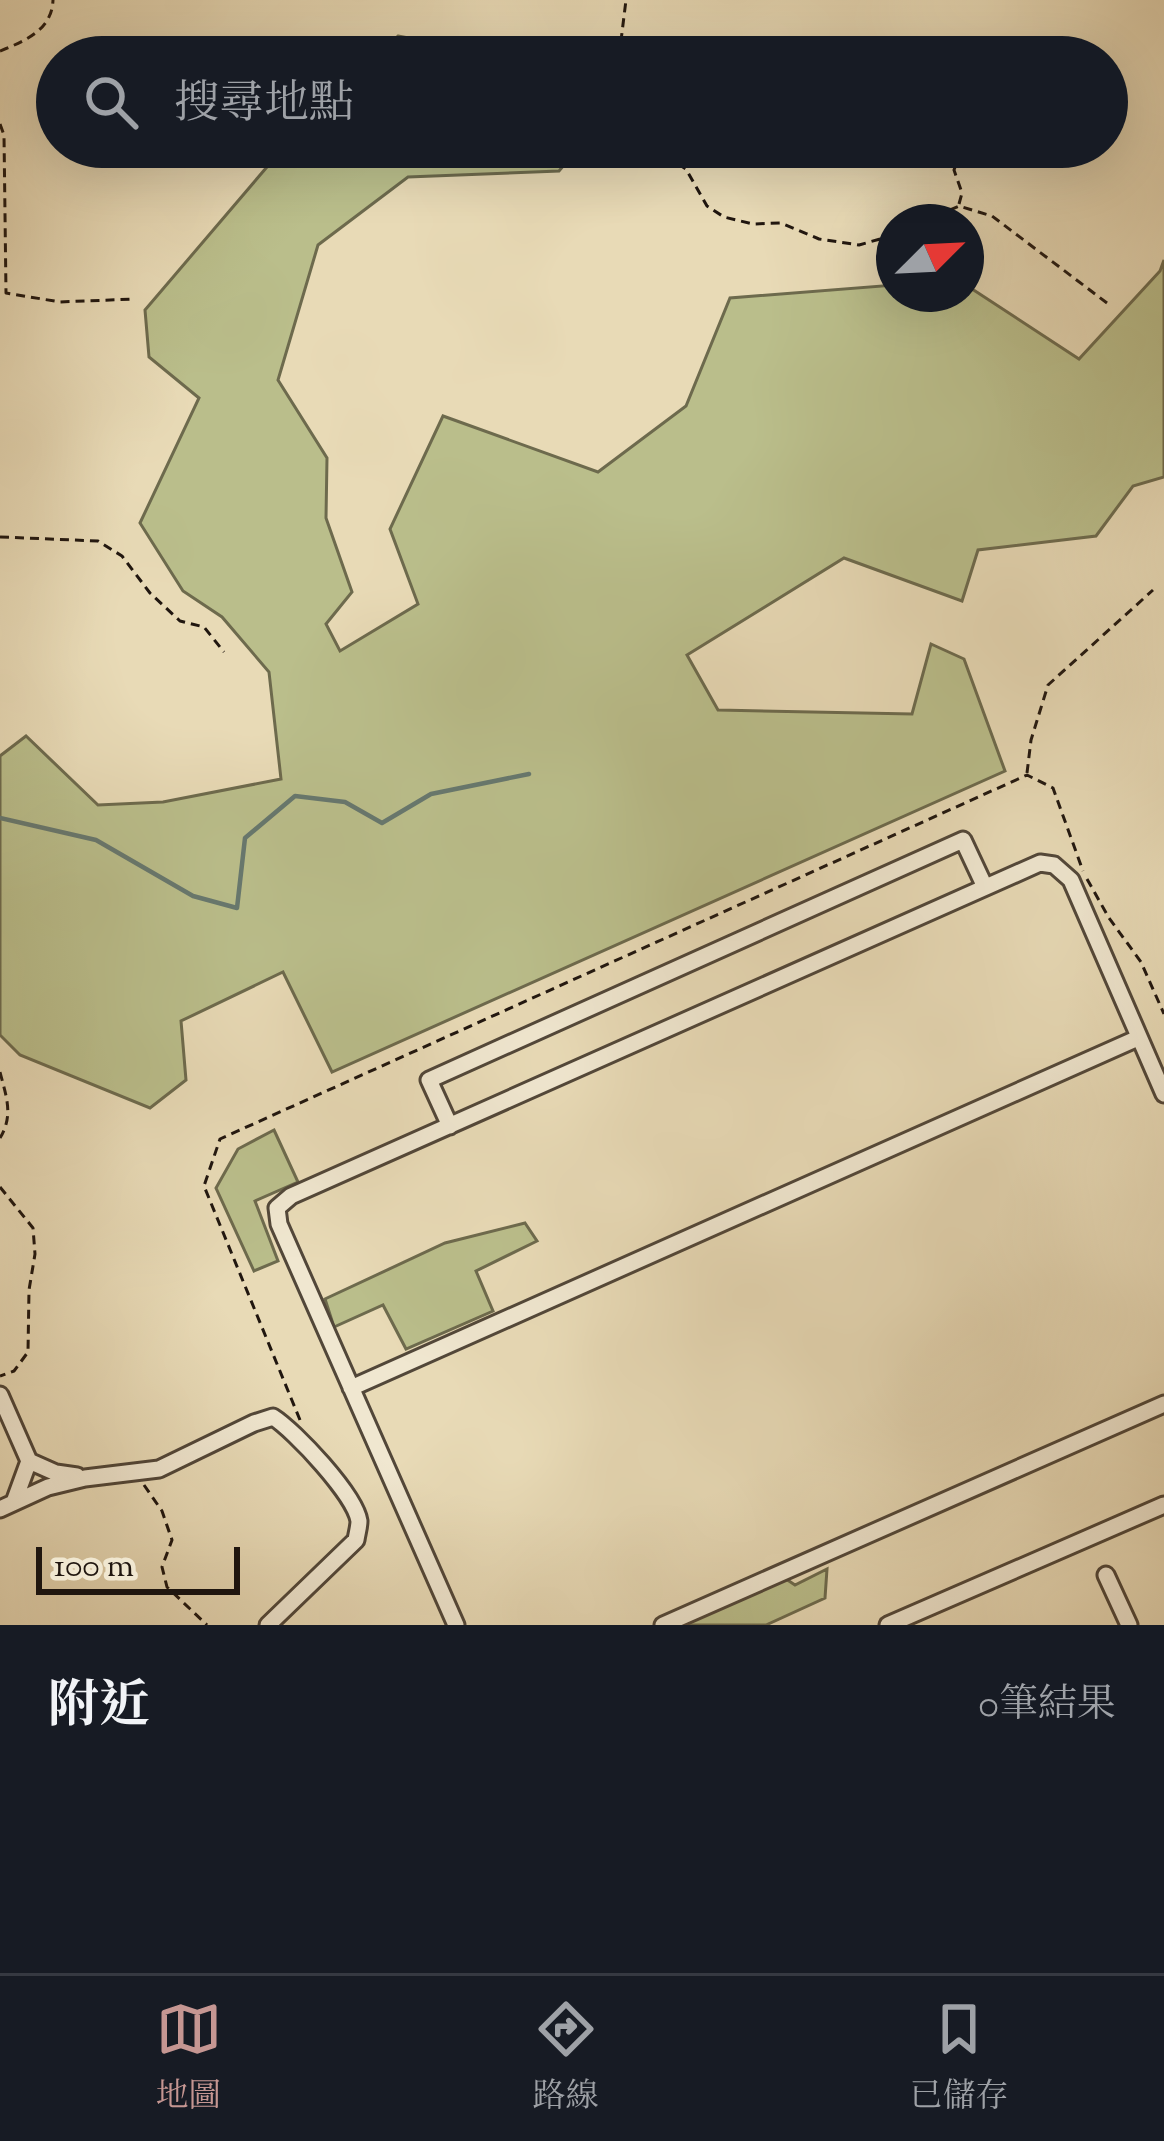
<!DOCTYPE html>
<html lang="zh-TW">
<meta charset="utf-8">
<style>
body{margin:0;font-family:"Sorts Mill Goudy","Noto Serif TC",serif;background:#242831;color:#f1f3f6}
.compass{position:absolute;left:876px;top:204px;width:108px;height:108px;border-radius:50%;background:#171b24;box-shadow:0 12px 48px #0002;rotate:66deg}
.scale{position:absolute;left:36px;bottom:30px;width:204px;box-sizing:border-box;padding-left:12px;border:6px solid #20160f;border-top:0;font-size:33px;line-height:42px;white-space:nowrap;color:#20160f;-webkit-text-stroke:9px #f0e7d0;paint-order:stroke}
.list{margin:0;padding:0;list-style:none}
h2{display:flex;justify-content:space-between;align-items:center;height:156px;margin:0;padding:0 48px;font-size:51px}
h2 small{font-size:39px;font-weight:400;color:#9ea1a6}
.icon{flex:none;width:66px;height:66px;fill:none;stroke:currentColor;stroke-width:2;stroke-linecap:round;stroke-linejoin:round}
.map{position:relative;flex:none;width:1164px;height:1625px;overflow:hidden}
.search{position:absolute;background:#171b24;box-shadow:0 12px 48px #0002;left:36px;right:36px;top:36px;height:132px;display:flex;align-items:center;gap:30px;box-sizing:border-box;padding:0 42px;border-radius:66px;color:#9ea1a6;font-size:45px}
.sheet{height:348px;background:#171b24}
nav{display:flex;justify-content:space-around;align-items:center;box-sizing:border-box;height:168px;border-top:3px solid #363941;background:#171b24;font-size:33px;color:#9ea1a6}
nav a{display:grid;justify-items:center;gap:6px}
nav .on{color:#c59692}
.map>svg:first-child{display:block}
.green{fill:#babe8b;stroke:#6d6a4d;stroke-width:3}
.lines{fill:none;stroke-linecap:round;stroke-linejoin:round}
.stream{stroke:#67786f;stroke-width:4.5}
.minor-casing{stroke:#524739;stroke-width:21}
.path{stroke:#20160f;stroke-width:3;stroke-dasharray:9 6;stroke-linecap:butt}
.minor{stroke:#f0e7d0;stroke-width:15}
</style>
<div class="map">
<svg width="1164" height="1625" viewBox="0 0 1164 1625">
<rect width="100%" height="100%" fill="#e8dab6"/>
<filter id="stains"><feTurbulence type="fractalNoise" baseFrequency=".00167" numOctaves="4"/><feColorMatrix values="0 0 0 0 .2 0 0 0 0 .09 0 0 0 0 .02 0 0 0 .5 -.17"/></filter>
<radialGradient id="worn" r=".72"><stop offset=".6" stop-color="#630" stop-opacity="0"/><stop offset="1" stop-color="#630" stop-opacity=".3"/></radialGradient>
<!-- green -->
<path class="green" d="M398 36 510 57H377Z
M284 147H579L559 171 408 177 318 245 278 380 327 458 326 518 352 592 326 624 340 651 418 604 390 529 443 416 598 472 686 406 730 298 894 285V294H966V285L1079 359 1160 271 1164 260V477L1133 486 1096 536 978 550 962 601 844 558 687 655 718 710 912 714 931 644 964 659 1005 771 332 1072 283 972 181 1021 186 1080 150 1108 20 1055 0 1035V756L26 736 98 805 163 802 281 779 269 672 222 617 183 591 140 523 199 398 149 357 145 310Z
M274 1130 298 1182 255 1201 278 1261 254 1271 216 1188 238 1149Z
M525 1223 537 1241 476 1271 493 1311 406 1349 383 1305 334 1327 325 1299 445 1243Z
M827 1569 825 1598 766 1625H670L780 1575 795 1585Z"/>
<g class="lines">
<!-- stream -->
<path class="stream" d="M0 818 96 840 193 896 237 908 245 838 295 796 345 802 382 823 431 794 529 774"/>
<!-- minor casing -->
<g class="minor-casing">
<path id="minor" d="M450 1126 429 1080 963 840 985 887
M351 1388 1138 1038
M0 1395 29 1461 56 1473 77 1476
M14 1502 29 1461
M0 1509 48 1487 85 1478 159 1469 254 1423 273 1417C295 1431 355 1495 359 1521 359 1527 357 1533 356 1540L268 1625
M1106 1575 1129 1625
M456 1625 279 1224 277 1208 291 1196 1040 863 1054 865 1071 880 1164 1094
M663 1625 1164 1404
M888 1625 1164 1505"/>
</g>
<!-- path -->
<path class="path" d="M0 51C25 41 52 30 53 0
M619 57 626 0
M0 124 4 135 6 293 60 302 133 299
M653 147 686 169 707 206 724 217 753 224 781 223 819 239 859 245 894 235
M959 204 962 193 954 170 962 147
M922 222 959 206 992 216 1107 303
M0 537 98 541 122 556 150 593 180 621 204 627 224 652
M1027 773 1031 740 1048 685 1153 590
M1087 879 1109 918 1141 962 1164 1014
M0 1072C6 1096 14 1115 0 1138
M0 1187 33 1228 35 1254 29 1290 28 1352 14 1371 0 1376
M300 1420 204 1186 220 1139 1027 775 1053 788 1083 871
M144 1485 162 1511 172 1540 162 1567 167 1587 207 1625"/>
<!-- minor -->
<use href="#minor" class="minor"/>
</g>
<rect width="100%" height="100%" filter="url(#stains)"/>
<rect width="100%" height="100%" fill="url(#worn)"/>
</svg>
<svg class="compass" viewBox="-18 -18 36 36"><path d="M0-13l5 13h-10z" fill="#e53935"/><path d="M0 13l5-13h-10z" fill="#9ea1a6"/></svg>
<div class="scale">100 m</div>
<div class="search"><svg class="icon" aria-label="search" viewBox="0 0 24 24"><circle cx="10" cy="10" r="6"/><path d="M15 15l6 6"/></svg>搜尋地點</div>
</div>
<section class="sheet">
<h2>附近<small>0筆結果</small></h2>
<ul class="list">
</ul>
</section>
<nav>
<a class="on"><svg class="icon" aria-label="map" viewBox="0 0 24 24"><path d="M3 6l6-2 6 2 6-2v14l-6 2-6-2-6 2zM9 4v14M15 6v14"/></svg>地圖</a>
<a><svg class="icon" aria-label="directions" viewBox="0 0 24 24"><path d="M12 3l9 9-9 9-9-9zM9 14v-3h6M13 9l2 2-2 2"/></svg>路線</a>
<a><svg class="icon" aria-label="saved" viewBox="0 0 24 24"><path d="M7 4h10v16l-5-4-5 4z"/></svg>已儲存</a>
</nav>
